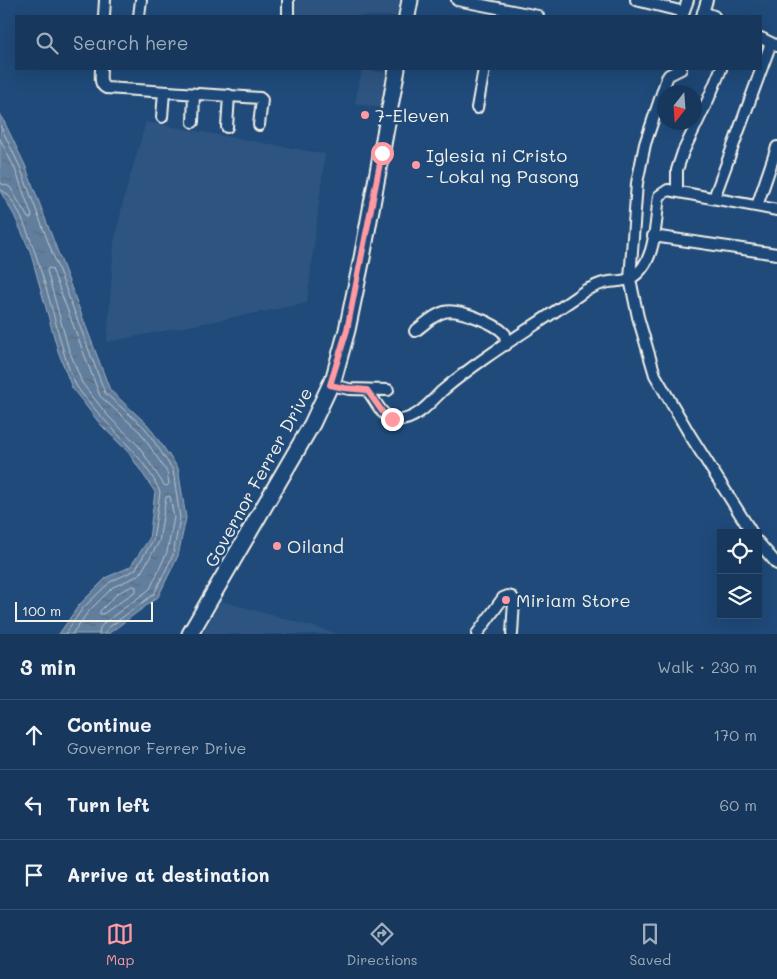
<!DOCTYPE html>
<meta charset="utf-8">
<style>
body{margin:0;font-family:Mali,sans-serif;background:#244365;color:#f1f3f6}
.controls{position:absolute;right:15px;bottom:15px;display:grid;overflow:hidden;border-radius:0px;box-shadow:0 5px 20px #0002}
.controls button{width:45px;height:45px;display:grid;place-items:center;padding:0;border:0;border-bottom:1px solid #365272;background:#17385c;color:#f1f3f6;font:25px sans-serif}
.compass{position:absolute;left:657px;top:85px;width:45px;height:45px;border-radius:50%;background:#17385c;box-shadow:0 5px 20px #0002;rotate:197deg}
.scale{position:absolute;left:15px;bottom:12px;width:138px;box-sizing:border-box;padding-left:5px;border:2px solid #f4f1e8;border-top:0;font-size:14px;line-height:18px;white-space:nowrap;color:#f4f1e8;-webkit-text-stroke:4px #1f4a7a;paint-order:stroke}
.stop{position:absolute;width:15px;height:15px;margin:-11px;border:4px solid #ff9aa2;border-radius:50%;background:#fff}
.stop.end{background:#ff9aa2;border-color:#fff;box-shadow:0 1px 5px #0008}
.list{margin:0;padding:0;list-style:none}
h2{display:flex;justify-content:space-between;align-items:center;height:65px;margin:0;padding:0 20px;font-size:21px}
h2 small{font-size:16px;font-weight:400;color:#9eacbb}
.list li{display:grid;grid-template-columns:32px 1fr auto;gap:15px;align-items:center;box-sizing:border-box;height:70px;padding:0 20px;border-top:1px solid #365272}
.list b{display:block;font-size:19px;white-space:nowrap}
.list p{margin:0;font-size:16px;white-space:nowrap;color:#9eacbb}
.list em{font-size:16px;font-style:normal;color:#9eacbb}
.icon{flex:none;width:28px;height:28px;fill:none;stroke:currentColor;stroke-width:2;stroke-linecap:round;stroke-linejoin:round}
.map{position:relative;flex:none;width:777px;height:634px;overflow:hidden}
.search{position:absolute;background:#17385c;box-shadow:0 5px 20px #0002;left:15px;right:15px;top:15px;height:55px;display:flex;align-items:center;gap:12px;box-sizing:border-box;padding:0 18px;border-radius:0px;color:#9eacbb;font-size:19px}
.sheet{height:275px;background:#17385c}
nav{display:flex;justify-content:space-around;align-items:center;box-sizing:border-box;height:70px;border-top:1px solid #365272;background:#17385c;font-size:14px;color:#9eacbb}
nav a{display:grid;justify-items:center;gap:2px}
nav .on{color:#ff9aa2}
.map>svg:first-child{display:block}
.built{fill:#2d5581}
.water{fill:url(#water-ripples);stroke:#9cacbb}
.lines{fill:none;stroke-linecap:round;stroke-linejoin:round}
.shore{stroke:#bac3ca;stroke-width:1}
.street-casing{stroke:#f4f1e8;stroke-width:14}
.secondary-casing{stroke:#f4f1e8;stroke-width:19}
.street{stroke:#1f4a7a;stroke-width:10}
.secondary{stroke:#1f4a7a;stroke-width:15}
.route{stroke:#ff9aa2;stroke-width:6}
.poi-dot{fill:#ff9aa2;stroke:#1f4a7a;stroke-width:2}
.labels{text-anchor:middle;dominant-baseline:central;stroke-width:5;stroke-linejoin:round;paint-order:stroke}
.poi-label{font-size:18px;fill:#f4f1e8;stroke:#1f4a7a;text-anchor:start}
.street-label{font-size:18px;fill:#f4f1e8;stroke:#1f4a7a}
</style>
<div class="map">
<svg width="777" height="634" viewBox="0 0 777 634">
<defs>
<pattern id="water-ripples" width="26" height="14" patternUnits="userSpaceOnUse" patternTransform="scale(1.25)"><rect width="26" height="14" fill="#627e9d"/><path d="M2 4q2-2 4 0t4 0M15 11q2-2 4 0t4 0" fill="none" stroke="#58687a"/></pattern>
</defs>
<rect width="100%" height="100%" fill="#1f4a7a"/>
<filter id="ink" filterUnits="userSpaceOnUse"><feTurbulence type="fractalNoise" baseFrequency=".02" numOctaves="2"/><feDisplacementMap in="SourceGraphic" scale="10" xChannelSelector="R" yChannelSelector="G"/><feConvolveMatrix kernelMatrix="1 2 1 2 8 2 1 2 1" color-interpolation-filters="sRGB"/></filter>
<g filter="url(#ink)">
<!-- built -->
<path class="built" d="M295 0H400L397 16H293Z
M362 69 387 73 381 108 355 103Z
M146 122 325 154 307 303 107 342 114 243 125 194Z
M221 601 339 634H203Z"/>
<!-- water -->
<path class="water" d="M0 113 25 165 110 390 148 425 178 468 186 518 178 556 158 597 108 634H59L79 605 107 577 130 567 149 539 155 492 128 452 100 424 72 388 58 351 30 251 14 215 0 191Z"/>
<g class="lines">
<!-- shore -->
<path class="shore" d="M0 125 20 167 105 393 145 428 173 470 180 518 173 555 154 594 108 628 105 634
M0 139 15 169 32 216 31 218H28L10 187 0 183
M0 190C24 192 55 322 62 346 65 358 70 373 76 385 79 391 85 397 90 403 112 431 146 458 160 492L153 540 135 570 110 582 83 608 65 634
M49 268 52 269 100 396 140 432 167 472 169 484 167 486 164 485 138 445 108 416 82 383 68 347 47 271Z
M133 586 136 587V591L103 614H100V611L118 593Z
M72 634 88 612 113 587 135 577 140 574 159 542 166 497 170 496 174 518 167 552 150 589 104 623 100 628 99 634"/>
<!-- street casing -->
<g class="street-casing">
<path id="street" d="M457 0 538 16
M636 0 684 12
M703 12 714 16
M104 16 105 0
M139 16 141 0
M288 16V0
M682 16 688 0
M702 16 707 0
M761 38 777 46
M101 69C101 77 99 84 106 88L260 98 262 100 259 125
M681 69 669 75 667 78 645 144 637 183 630 279 638 317 655 375 690 435 752 533
M477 108 484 69
M162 117 164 92
M193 122 194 94
M227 127 229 95
M677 190V170L683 152 708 100 721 69
M714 198 771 43
M757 206 777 147
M653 236 777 254
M415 331C424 325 433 315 444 312 458 308 495 323 505 334L506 345
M331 385 349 389 388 390
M367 390C377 401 381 419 398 420 415 421 431 402 442 391 487 353 539 324 586 290 592 288 598 284 604 283 612 281 624 282 631 278 657 263 655 223 659 196L668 190 777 210
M758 542 777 564
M477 634 503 598 508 596 512 597 514 600 512 634"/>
</g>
<!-- secondary casing -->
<g class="secondary-casing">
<path id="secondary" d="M407 16 410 0
M190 634 312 424 334 377 347 330 362 258 397 69"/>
</g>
<!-- street -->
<use href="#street" class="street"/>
<!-- secondary -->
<use href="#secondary" class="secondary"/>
</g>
</g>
<g class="lines" filter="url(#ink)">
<!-- route -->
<path class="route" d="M382 153 347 330 330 385 344 388 367 390 384 414 392 419"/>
</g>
<!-- markers -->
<g class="poi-dot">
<circle cx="365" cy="115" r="5"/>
<circle cx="416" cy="165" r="5"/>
<circle cx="277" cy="546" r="5"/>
<circle cx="506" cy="600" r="5"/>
</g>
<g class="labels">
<!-- poi labels -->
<g class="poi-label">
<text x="375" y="115">7-Eleven</text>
<text x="426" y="155">Iglesia ni Cristo<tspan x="426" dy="21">- Lokal ng Pasong</tspan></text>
<text x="287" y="546">Oiland</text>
<text x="516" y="600">Miriam Store</text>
</g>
<!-- street labels -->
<g class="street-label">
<text transform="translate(258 477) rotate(-61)">Governor Ferrer Drive</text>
</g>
</g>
</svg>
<div class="controls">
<button><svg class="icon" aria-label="locate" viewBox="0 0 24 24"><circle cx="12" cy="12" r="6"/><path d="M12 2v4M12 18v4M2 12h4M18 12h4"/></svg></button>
<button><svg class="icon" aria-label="layers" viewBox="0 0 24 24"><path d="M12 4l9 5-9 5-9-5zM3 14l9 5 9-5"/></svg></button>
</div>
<svg class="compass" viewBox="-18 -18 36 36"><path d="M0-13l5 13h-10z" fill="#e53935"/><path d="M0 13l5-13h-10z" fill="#9eacbb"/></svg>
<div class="scale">100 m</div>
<div class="stop" style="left:382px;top:153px"></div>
<div class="stop end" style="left:392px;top:419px"></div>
<div class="search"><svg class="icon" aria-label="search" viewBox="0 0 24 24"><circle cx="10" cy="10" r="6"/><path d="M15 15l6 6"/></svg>Search here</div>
</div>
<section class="sheet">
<h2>3 min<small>Walk · 230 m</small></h2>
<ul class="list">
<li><svg class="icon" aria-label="ahead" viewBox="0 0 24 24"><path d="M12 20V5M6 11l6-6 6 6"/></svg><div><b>Continue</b><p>Governor Ferrer Drive</p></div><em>170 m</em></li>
<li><svg class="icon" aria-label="left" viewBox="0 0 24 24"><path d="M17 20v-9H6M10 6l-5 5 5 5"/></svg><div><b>Turn left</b></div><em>60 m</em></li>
<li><svg class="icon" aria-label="arrive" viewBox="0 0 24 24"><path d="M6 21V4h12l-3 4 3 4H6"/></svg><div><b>Arrive at destination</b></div></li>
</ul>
</section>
<nav>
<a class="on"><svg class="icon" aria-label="map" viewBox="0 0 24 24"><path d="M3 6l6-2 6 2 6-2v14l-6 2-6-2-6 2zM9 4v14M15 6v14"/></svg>Map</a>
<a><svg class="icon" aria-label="directions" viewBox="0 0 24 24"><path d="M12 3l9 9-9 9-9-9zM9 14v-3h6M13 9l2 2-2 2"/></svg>Directions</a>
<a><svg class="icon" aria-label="saved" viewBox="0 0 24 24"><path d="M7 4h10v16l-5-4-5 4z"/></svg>Saved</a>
</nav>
